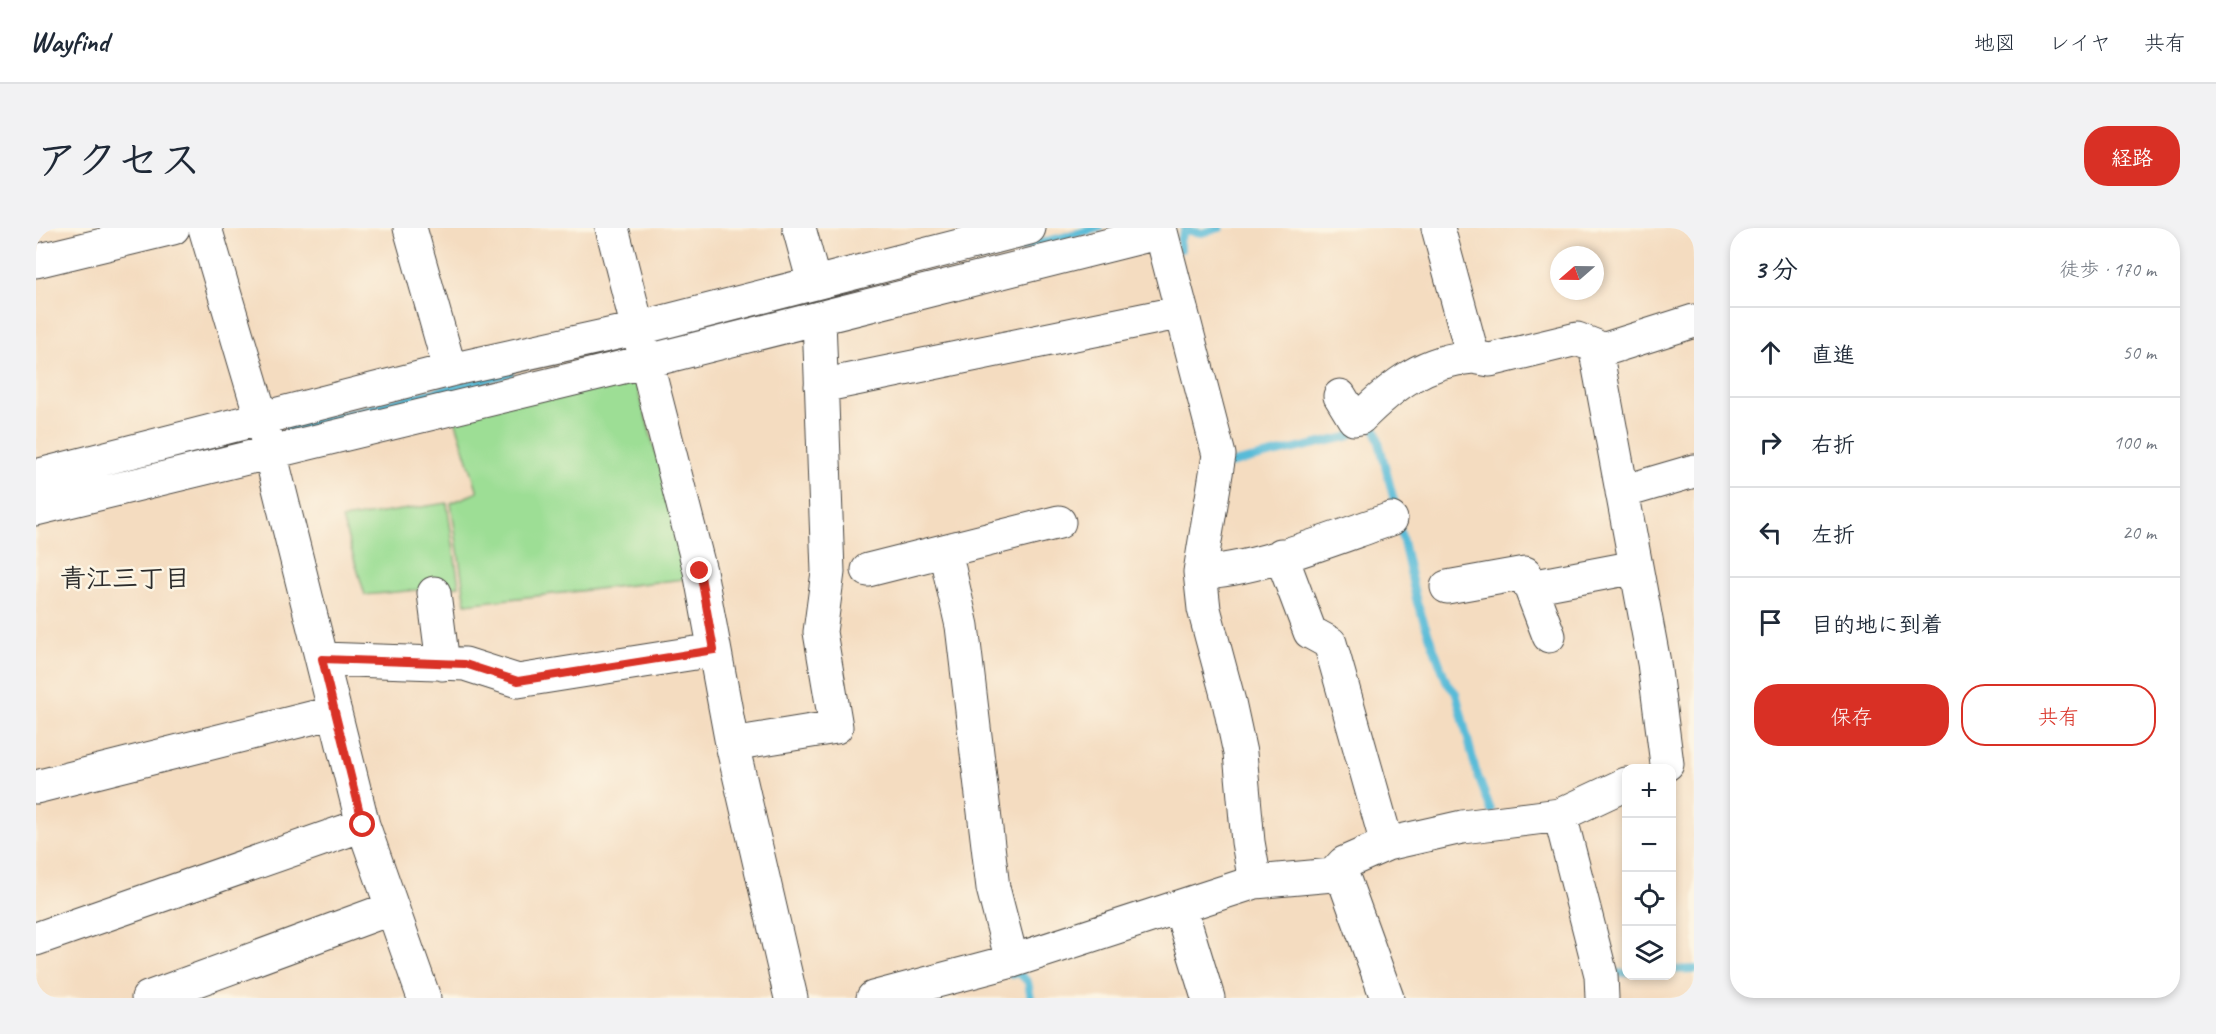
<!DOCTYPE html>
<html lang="ja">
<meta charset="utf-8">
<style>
body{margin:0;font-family:Caveat,"Klee One",sans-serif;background:#f2f2f3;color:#1f2937}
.controls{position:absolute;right:18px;bottom:18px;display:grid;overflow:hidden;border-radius:12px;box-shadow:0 3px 9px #0003}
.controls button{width:54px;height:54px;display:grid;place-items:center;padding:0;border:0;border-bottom:2px solid #e0e1e3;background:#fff;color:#1f2937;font:30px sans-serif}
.compass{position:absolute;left:1514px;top:18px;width:54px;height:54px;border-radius:50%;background:#fff;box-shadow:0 3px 9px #0003;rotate:250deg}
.stop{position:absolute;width:18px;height:18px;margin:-14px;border:4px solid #d93025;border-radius:50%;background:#fff}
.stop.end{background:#d93025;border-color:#fff;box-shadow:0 2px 6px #0008}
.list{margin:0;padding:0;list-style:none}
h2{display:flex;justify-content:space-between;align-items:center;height:78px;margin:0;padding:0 24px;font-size:26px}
h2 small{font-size:20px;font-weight:400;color:#747a83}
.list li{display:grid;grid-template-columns:39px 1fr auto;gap:18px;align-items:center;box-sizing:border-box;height:90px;padding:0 24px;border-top:2px solid #e0e1e3}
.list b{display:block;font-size:22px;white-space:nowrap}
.list em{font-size:20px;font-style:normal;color:#747a83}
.actions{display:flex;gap:12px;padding:18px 24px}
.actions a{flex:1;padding:14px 0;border:2px solid #d93025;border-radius:24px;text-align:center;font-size:21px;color:#d93025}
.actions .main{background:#d93025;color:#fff}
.icon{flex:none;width:33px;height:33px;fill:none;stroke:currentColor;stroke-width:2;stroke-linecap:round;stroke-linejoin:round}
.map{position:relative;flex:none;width:1658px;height:770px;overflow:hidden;border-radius:24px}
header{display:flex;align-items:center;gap:36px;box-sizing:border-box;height:84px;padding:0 30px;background:#fff;border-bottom:2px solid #e0e1e3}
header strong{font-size:28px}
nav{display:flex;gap:33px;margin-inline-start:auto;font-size:21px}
.intro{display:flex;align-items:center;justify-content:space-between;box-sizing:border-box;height:144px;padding:0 36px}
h1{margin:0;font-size:42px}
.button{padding:15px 27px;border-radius:24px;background:#d93025;color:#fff;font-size:21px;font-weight:700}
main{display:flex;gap:36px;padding:0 36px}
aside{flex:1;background:#fff;border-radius:24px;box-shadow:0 3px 9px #0003}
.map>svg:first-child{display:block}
.green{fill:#9dde95;stroke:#648460;stroke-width:1.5}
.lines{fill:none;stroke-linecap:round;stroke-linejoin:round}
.stream{stroke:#59bbd8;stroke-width:8}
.minor-casing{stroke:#494641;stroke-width:35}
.minor{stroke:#fff;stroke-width:33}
.route{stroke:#d93025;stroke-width:8}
.labels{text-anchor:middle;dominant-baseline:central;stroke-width:5;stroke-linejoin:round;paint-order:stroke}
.neighbourhood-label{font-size:26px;font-weight:bold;fill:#2b2b2b;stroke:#fcf5e5}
</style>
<header>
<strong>Wayfind</strong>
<nav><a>地図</a><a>レイヤ</a><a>共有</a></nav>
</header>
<div class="intro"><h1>アクセス</h1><a class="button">経路</a></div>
<main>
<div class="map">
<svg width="1658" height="770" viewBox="0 0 1658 770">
<rect width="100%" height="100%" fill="#fcf5e5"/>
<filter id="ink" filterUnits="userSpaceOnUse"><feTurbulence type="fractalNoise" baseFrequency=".0167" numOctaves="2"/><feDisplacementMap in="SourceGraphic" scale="12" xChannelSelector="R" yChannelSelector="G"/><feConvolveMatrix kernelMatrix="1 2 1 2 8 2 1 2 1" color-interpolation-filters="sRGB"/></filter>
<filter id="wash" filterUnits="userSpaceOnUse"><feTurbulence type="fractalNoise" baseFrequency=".008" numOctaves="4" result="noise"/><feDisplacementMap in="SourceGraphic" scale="24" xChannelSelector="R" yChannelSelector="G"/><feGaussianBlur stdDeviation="1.35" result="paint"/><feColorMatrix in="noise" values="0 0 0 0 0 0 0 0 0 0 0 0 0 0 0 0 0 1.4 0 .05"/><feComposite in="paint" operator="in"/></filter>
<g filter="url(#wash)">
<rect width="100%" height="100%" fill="#f4dcc0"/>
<!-- green -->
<path class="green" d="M596 142 656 350 430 376 415 275 442 264 417 185Z
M411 275 423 358 329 367 306 291Z"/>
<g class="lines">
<!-- stream -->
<path class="stream" d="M1151 0 1153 3 1166 5 1184 0
M1145 21 1144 12 1150 0
M939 31 1063 0
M1337 191 1361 284
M252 201 474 145
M1193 236 1311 209 1321 202
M1363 296 1381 375 1411 455 1420 465 1440 543 1455 582
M1574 742 1575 745H1590
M1636 742 1658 741
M976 747 983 745 992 754 995 770"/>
</g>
</g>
<g filter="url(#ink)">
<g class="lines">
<!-- minor casing -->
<g class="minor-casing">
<path id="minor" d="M169 0 226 192 327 597 388 770
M374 0 414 142
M576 0 664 343 696 516 755 770
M763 0 778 55
M1124 0 1183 227 1164 344 1168 381 1193 474 1204 525 1212 614 1219 654
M1402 0 1437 129 1454 132 1541 111 1559 118 1618 435 1631 536
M0 33 137 0
M1560 124 1658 93
M785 158 1146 84
M1304 168 1318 191 1324 190C1357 157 1389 132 1437 129
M0 248 414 142 604 100 993 0
M1586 264 1658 243
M0 281 612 133 1125 4
M909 323 926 398 957 660 976 733
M1245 327 1274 404 1294 415 1351 616
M832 342 1023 294
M1164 344C1219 343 1301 309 1355 291
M1411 359 1489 345 1513 408
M1495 359 1600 339
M398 365 407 436
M286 431 429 436 482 453 678 422
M696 516 800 499 784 404 792 344 783 90
M0 559 299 484
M1524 587 1565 747 1566 770
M1297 647 1308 635 1351 616 1426 599 1524 587 1590 556
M1144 679 1172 770
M0 711 327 597
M112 770 356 680
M837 770 976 733 1219 654 1297 647 1309 654 1351 770"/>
</g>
<!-- minor -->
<use href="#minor" class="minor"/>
</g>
</g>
<g class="lines" filter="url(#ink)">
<!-- route -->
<path class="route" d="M327 597 286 431 429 436 482 453 678 422 664 343"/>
</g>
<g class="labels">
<!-- neighbourhood labels -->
<g class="neighbourhood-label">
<text x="89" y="350">青江三丁目</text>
</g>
</g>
</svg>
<div class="controls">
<button>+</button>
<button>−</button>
<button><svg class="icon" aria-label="locate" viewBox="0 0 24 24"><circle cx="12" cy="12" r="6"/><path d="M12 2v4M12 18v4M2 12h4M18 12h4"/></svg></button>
<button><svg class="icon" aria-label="layers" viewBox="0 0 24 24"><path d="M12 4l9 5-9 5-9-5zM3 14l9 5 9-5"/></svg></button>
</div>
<svg class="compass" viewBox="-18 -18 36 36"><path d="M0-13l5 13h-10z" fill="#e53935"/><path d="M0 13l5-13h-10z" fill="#747a83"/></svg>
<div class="stop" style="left:327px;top:597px"></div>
<div class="stop end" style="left:664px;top:343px"></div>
</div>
<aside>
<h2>3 分<small>徒歩 · 170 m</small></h2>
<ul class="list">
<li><svg class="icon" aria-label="ahead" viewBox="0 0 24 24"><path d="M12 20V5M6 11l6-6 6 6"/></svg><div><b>直進</b></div><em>50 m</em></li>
<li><svg class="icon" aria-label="right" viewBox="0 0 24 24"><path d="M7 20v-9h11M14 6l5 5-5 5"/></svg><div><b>右折</b></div><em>100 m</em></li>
<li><svg class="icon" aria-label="left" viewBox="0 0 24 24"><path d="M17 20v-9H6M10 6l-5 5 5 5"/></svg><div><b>左折</b></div><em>20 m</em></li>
<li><svg class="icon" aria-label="arrive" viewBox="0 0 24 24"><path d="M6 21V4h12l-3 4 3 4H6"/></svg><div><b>目的地に到着</b></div></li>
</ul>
<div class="actions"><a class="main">保存</a><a>共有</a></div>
</aside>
</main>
